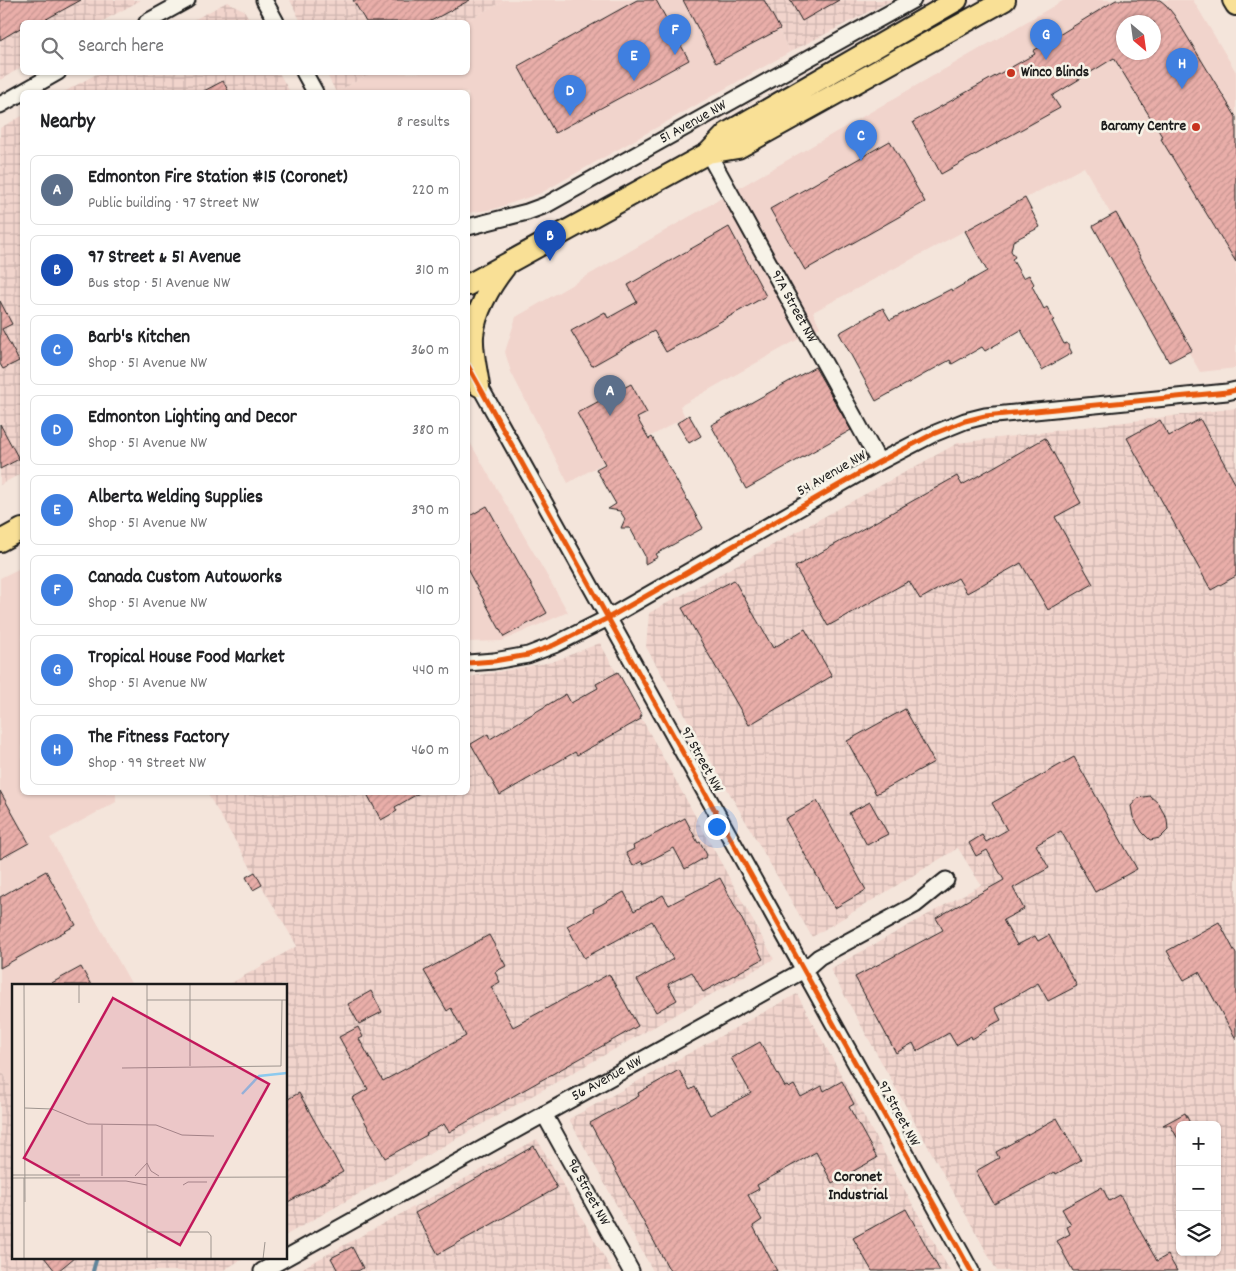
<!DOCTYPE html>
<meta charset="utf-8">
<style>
body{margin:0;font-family:Dekko,sans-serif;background:#f2f2f2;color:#202124}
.controls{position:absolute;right:15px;bottom:15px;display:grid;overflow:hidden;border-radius:8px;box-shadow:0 1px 4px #0004}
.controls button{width:45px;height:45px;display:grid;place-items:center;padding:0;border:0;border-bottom:1px solid #e0e0e0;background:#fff;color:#202124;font:25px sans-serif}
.compass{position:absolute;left:1116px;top:15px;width:45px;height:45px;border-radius:50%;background:#fff;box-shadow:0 1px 4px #0004;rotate:151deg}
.you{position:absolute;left:716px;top:826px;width:18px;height:18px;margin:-12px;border:4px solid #fff;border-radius:50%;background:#1a73e8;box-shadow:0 0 0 8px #1a73e833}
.badge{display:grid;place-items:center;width:32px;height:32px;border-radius:50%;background:#c8321e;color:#fff;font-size:16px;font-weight:700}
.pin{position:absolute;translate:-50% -41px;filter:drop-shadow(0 1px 2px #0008)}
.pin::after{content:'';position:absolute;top:26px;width:18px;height:15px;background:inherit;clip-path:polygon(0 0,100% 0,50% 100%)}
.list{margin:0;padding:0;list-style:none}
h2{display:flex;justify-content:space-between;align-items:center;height:65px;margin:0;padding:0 20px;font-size:21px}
h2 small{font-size:16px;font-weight:400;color:#757577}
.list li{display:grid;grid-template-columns:32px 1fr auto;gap:15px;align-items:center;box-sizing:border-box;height:70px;margin:0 10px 10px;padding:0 10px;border:1px solid #e0e0e0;border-radius:8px}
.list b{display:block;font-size:19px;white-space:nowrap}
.list p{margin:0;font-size:16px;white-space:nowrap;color:#757577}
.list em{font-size:16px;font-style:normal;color:#757577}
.icon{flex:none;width:28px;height:28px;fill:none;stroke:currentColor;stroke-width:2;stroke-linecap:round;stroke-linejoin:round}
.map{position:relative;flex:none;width:1236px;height:1271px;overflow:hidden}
.search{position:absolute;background:#fff;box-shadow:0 1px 4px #0004;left:20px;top:20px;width:450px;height:55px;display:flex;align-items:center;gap:12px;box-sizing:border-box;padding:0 18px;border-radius:8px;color:#757577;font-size:19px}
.panel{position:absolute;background:#fff;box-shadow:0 1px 4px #0004;left:20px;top:90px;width:450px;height:705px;border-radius:8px}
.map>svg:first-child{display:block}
.built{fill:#f1d4cc;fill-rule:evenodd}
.industrial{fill:url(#industrial-grid);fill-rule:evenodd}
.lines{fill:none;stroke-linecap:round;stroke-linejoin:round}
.stream{stroke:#60849a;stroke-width:4}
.building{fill:url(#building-hatch);stroke:#1c1c1c;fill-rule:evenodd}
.minor-casing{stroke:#1c1c1c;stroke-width:19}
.major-casing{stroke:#1c1c1c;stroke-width:24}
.minor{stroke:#f7f3e8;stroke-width:15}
.major{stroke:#f9e096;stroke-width:20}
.cycleway-casing{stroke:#f7f3e8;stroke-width:8}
.cycleway{stroke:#e8590c;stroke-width:5}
.poi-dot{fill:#c8321e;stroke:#f7f3e8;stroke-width:2}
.labels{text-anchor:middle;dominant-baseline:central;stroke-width:5;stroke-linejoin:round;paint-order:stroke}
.poi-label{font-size:15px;font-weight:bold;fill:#1c1c1c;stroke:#f7f3e8;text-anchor:start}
.street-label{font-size:15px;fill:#1c1c1c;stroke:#f7f3e8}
.neighbourhood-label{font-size:16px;font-weight:bold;fill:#1c1c1c;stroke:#f7f3e8}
.inset-river{fill:none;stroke:#8dcaee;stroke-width:2.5}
.inset-road{fill:none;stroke:#9e958f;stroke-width:1}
.view{fill:#c2185b;fill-opacity:0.15;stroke:#c2185b;stroke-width:2.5}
.inset-edge{fill:none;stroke:#1c1c1c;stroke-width:2.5}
</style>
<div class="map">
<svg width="1236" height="1271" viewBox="0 0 1236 1271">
<defs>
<pattern id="industrial-grid" width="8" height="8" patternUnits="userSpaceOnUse" patternTransform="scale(1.25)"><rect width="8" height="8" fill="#f1d4cc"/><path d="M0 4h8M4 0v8" fill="none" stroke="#ceb5af"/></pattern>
<pattern id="building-hatch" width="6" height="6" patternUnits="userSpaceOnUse" patternTransform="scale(1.25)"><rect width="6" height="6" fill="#e9aea9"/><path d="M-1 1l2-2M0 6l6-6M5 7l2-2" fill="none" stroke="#c79591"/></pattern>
</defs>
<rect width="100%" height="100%" fill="#f4e5db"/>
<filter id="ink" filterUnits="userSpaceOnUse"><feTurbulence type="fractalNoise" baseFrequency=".02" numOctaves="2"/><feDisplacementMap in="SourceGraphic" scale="10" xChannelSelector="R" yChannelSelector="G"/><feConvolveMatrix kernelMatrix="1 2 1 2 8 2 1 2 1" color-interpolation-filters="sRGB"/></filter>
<g filter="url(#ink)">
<!-- built -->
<path class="built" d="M505 0H764L790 52 541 193 494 209 468 213V92H336L372 73 468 72V22H464Z
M1064 0H1193L1236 72V368L1200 372 1084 167 813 312 820 327 680 406 685 417 568 483 511 372 505 352 516 317ZM1124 22H1154V52H1124Z
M468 439 568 612 502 641 468 642Z
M22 567V792L116 793V802L50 838 132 985H14V1093L0 1067V578Z"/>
<!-- industrial -->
<path class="industrial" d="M0 0H141L101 22H22V67L0 80Z
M290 0H505L464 22H301Z
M764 0H892L790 52Z
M227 2 244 10 251 22H190Z
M100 72 279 73 290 92H64Z
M326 73H372L336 92Z
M22 116V473L0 485V128Z
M1236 408V1271H997L830 969 981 885 958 848 812 937 646 647 649 613 958 443ZM1180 1125H1217V1252H1180Z
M600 643 774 959 286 1235V985H228L297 946 207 793 468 792V677L552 662Z
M797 994 884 1153 950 1271H653L569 1119Z
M0 1067 14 1093V1257H246L222 1271H0Z
M537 1139 612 1271H297Z"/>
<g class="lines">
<!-- stream -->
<path class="stream" d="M93 1271 97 1257"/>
</g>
<!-- building -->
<path class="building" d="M0 0H81L41 22H22V27L0 40Z
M353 0H470L429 22H366Z
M637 0H656L689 60 555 133 518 66Z
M683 0H764L780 29 716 63Z
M790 0H839L802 21Z
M1116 0H1160L1166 5 1174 15 1236 117V262L1161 139 1163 138 1114 58 1052 96 1060 108 941 174 913 122 1035 54 1033 51ZM1124 22H1154V52H1124Z
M223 81 229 92H202Z
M890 141 925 202 805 270 770 209Z
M1025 198 1040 227 1013 241 1011 251 1015 257 1012 259 1023 278 1029 275 1034 284 1032 286 1044 309 1047 307 1054 320 1052 321 1064 344 1067 343 1072 353 1042 370 1021 330 985 351 982 347 952 364 950 360 876 401 839 333 883 308 890 320 951 289 952 291 987 271 965 231Z
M1116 213 1192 350 1169 362 1093 226Z
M729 227 766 296 666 352 654 331 592 366 571 331 605 312 608 318 637 302 628 285Z
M0 301 12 324 2 329 19 361 3 369 0 364Z
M815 367 851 430 746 489 711 425Z
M631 384 647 413 637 418 649 439 652 437 703 528 656 554 658 557 645 564V556L630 528H621L625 519 620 511 608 509 616 504 596 469 605 464 577 413Z
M689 415 701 436 689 443 677 423Z
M1200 419 1236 485V576L1211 590 1127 438 1160 420 1169 436Z
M0 424 19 459 0 469Z
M1045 438 1081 503 1055 517 1093 584 1048 610 1021 563 967 593 958 578 920 599 909 581 828 626 795 567 957 476 962 485Z
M487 506 547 613 504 637 468 571V517Z
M734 580 773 648 805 629 832 676 749 725 682 608Z
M618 672 642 716 640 717 641 719 577 755 575 752 500 795 471 744 488 734 490 739 566 694 571 703 598 688 596 684Z
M905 709 934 762 876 794 847 741Z
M1074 757 1137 869 1095 892 1061 831 1036 845 1049 868 1013 888 1024 909 1003 920 1017 945 1035 936 1038 941 1049 935 1077 986 1048 1001 1038 983 995 1008 1001 1020 986 1028 987 1030 972 1039 971 1036 956 1045 949 1033 917 1051 913 1043 896 1053 855 977 943 930 936 918 1004 880 987 850 976 856 969 843 982 835 986 842 1007 830 992 803Z
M0 791 29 843 0 859Z
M366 792H421L395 807 397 811 381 820Z
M1150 796 1158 803 1167 819 1168 830 1160 838 1150 840 1142 832 1133 817 1131 806 1138 798Z
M817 801 866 890 835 908 785 819Z
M870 802 888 834 867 845 849 813Z
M685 818 698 843 700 842 707 855 706 857 685 869 674 848 643 864 642 861 633 866 626 853 634 849 633 846Z
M46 871 76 925 0 968V897Z
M255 872 262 885 253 890 246 877Z
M720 878 763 959 703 992 692 972 668 984 677 1000 656 1012 637 980 673 959 652 921 584 958 567 926 594 911 593 909 624 892 634 911 663 895 669 905Z
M1219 922 1236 954V1039L1199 972 1184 980 1167 951Z
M489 935 506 966 495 972 500 982 491 987 513 1027 609 974 638 1026 449 1132 444 1124 426 1134 427 1135 385 1158 352 1098 368 1089 339 1037 358 1027 363 1037 359 1039 383 1081 466 1036 451 1008 447 1011 424 971Z
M81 967 91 985H48Z
M371 991 382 1012 359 1024 348 1004Z
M760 1042 785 1087 787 1086 789 1088 794 1085 801 1097 822 1086 824 1091 842 1081 854 1104 849 1107 877 1158 832 1183 816 1152 757 1185 759 1189 748 1195 762 1220 753 1226 777 1271H670L590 1123 639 1096 638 1093 679 1070 690 1090 695 1087 710 1115 751 1093 731 1058Z
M299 1093 343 1172 286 1203V1100Z
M1185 1113 1191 1125H1180V1142L1170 1125H1163Z
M1057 1118 1081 1160 1056 1174 1055 1172 994 1204 976 1171 999 1158 996 1152Z
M534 1146 557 1188 438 1254 415 1213Z
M1102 1187 1109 1201 1120 1195 1157 1261 1168 1255 1177 1271H1073L1057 1241 1070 1234 1067 1227 1071 1225 1062 1209Z
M906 1209 940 1271H872L853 1238Z
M352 1247 363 1268 358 1271H338L331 1258Z
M44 1257H75L58 1271H55Z"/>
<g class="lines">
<!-- minor casing -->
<g class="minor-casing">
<g id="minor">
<path d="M264 0 276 22"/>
<path d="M147 22 187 0"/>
<path d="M304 72 315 92"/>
<path d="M0 105 58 72"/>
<path id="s1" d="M708 153 879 462"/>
<path id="s2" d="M468 227 527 212 546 205 913 0"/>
<path d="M474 376 971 1271"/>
<path d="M468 663 494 661 528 655 554 645 608 618 879 462 933 434 965 421 985 416 1227 392 1236 390"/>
<path id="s3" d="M544 1114 631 1271"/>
<path id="s4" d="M262 1271 804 970 819 957 915 905 946 880"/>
</g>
</g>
<!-- major casing -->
<g class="major-casing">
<path id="major" d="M1233 0 1236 5
M708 153 738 148 1005 0
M468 285 708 153 727 133 957 0
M479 386C477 371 472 352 473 336 475 312 490 286 505 267
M0 541 22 529"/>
</g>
<!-- minor -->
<use href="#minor" class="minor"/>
<!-- major -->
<use href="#major" class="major"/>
<!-- cycleway casing -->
<g class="cycleway-casing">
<path id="cycleway" d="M468 366 971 1271
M468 663 494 661 528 655 554 645 608 618 879 462 933 434 965 421 985 416 1227 392 1236 390"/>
</g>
<!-- cycleway -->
<use href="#cycleway" class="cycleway"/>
</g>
</g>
<!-- markers -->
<g class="poi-dot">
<circle cx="1011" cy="73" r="5"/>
<circle cx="1196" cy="127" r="5"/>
</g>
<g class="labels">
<!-- poi labels -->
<g class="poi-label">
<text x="1021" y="73">Winco Blinds</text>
<text x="1186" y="127" text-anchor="end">Baramy Centre</text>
</g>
<!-- street labels -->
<g class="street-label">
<text stroke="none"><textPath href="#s2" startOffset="250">51 Avenue NW</textPath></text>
<text stroke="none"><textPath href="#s1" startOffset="176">97A Street NW</textPath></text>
<text transform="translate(832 474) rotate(-30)">54 Avenue NW</text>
<text transform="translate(701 760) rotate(61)">97 Street NW</text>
<text stroke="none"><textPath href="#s4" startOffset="395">56 Avenue NW</textPath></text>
<text transform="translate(898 1114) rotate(61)">97 Street NW</text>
<text stroke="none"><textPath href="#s3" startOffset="90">96 Street NW</textPath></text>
</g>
<!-- neighbourhood labels -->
<g class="neighbourhood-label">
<text x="858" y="1177">Coronet<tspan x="858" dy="18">Industrial</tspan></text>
</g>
</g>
<!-- overview -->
<g transform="translate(12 984)">
<rect width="275" height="275" fill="#f4e5db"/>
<path class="inset-river" d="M230 110 247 92 275 89"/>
<path class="inset-road" d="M12 0 13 218M67 0V19M135 0V275M178 0V82M135 16H275M110 84 269 82 270 16M13 124 40 125 76 140 144 141 170 151 202 152M135 179 139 187 147 192M0 191H68M90 192V141M123 192 135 179M48 193 52 197H114L135 201M0 194 275 193M12 194V275M171 201 176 198H195M135 248H196L199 252V275M251 275 253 258"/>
<path class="view" d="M101 14 257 100 168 261 12 174Z"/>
<rect width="275" height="275" class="inset-edge"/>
</g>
</svg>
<div class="controls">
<button>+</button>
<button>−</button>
<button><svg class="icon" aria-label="layers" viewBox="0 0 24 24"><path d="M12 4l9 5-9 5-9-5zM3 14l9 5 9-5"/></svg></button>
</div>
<svg class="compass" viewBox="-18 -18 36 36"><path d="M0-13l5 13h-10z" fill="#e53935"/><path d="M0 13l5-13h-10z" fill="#757577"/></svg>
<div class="you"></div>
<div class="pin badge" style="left:610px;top:416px;background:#5c6f8a">A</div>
<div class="pin badge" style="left:550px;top:261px;background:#1a4fb4">B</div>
<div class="pin badge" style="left:861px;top:161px;background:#3f7fe0">C</div>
<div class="pin badge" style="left:570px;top:116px;background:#3f7fe0">D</div>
<div class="pin badge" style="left:634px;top:81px;background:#3f7fe0">E</div>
<div class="pin badge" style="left:675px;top:55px;background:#3f7fe0">F</div>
<div class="pin badge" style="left:1046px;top:60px;background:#3f7fe0">G</div>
<div class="pin badge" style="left:1182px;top:89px;background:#3f7fe0">H</div>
<div class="search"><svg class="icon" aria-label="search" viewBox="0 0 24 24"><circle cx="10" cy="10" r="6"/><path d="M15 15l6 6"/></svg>Search here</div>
<section class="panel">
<h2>Nearby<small>8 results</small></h2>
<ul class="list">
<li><span class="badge" style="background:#5c6f8a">A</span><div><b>Edmonton Fire Station #15 (Coronet)</b><p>Public building · 97 Street NW</p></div><em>220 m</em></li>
<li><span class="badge" style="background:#1a4fb4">B</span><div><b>97 Street &amp; 51 Avenue</b><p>Bus stop · 51 Avenue NW</p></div><em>310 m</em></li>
<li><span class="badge" style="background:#3f7fe0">C</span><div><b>Barb's Kitchen</b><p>Shop · 51 Avenue NW</p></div><em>360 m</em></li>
<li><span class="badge" style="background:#3f7fe0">D</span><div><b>Edmonton Lighting and Decor</b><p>Shop · 51 Avenue NW</p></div><em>380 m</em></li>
<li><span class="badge" style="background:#3f7fe0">E</span><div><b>Alberta Welding Supplies</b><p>Shop · 51 Avenue NW</p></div><em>390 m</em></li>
<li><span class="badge" style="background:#3f7fe0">F</span><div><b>Canada Custom Autoworks</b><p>Shop · 51 Avenue NW</p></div><em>410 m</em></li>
<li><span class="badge" style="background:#3f7fe0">G</span><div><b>Tropical House Food Market</b><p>Shop · 51 Avenue NW</p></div><em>440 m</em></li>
<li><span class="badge" style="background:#3f7fe0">H</span><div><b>The Fitness Factory</b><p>Shop · 99 Street NW</p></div><em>460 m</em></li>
</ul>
</section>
</div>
